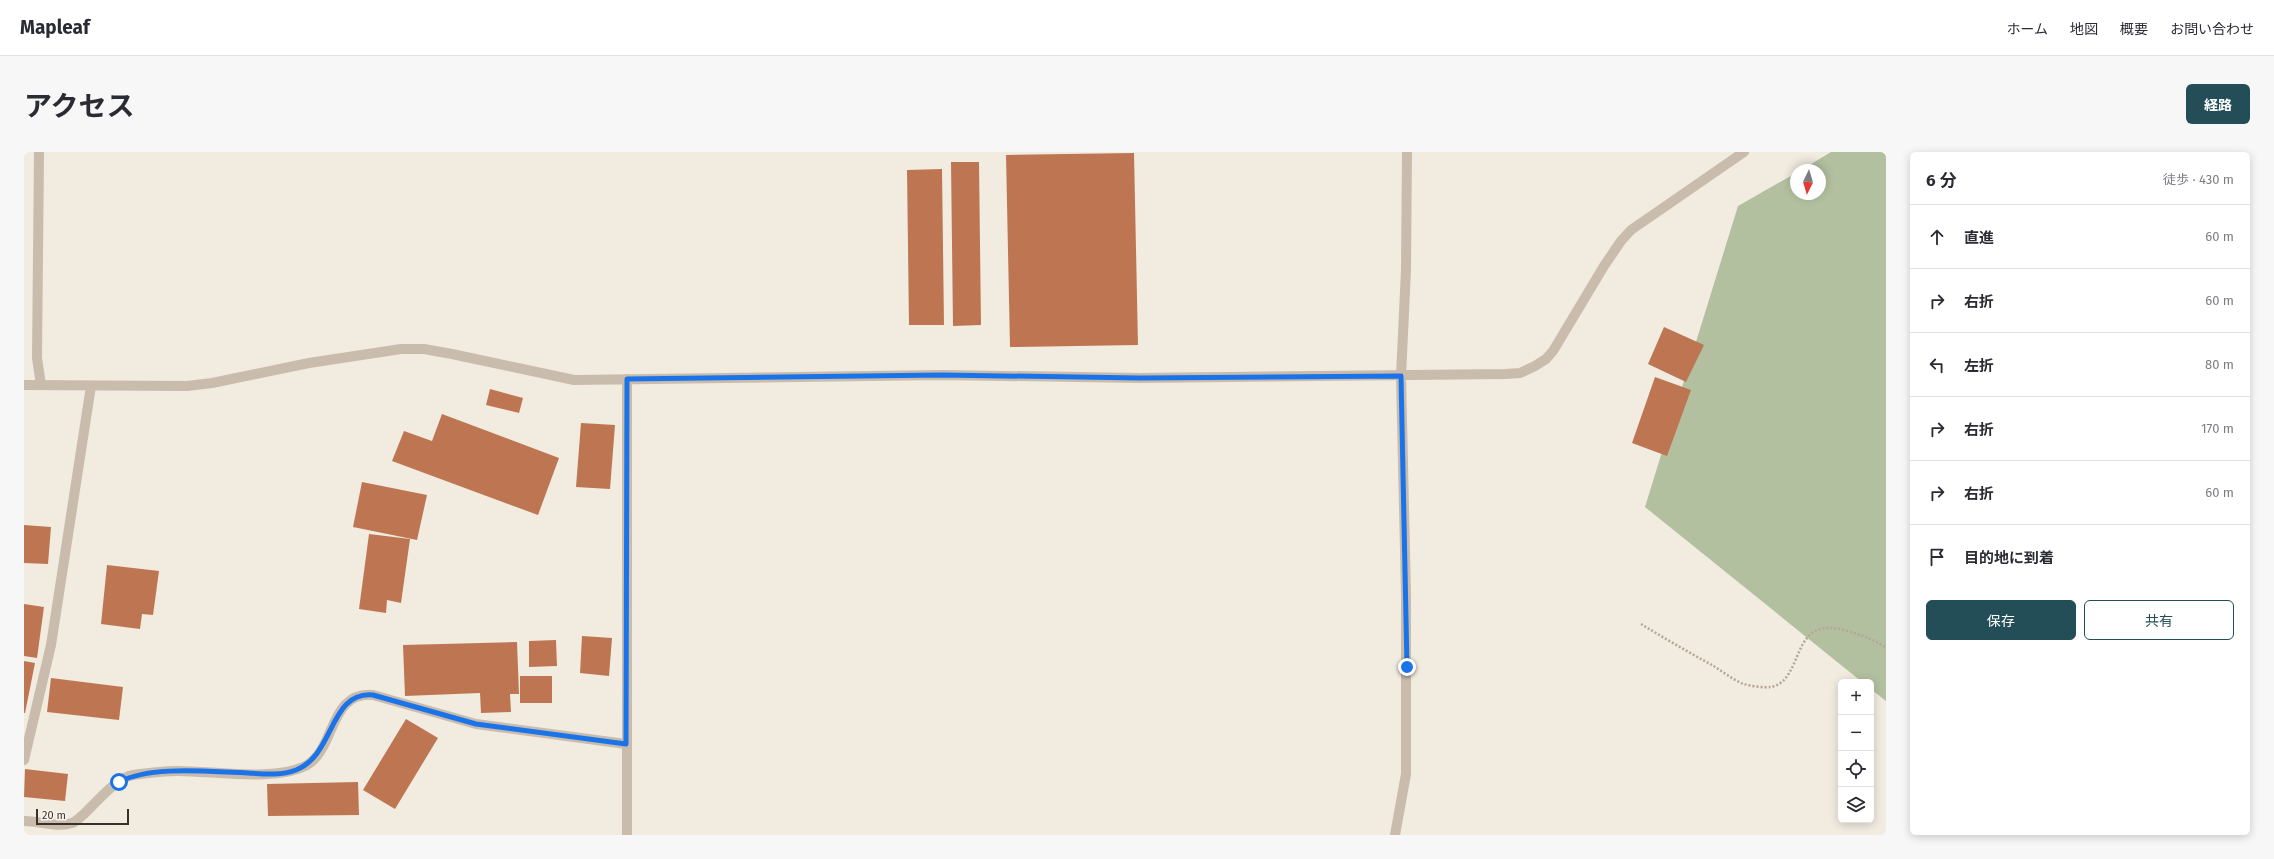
<!DOCTYPE html>
<html lang="ja">
<meta charset="utf-8">
<style>
body{margin:0;font-family:"Fira Sans","Noto Sans JP",sans-serif;background:#f7f7f7;color:#2b2b33}
.controls{position:absolute;right:12px;bottom:12px;display:grid;overflow:hidden;border-radius:6px;box-shadow:0 2px 10px #0003}
.controls button{width:36px;height:36px;display:grid;place-items:center;padding:0;border:0;border-bottom:1px solid #e1e1e2;background:#fff;color:#2b2b33;font:20px sans-serif}
.compass{position:absolute;left:1766px;top:12px;width:36px;height:36px;border-radius:50%;background:#fff;box-shadow:0 2px 10px #0003;rotate:185deg}
.scale{position:absolute;left:12px;bottom:10px;width:93px;box-sizing:border-box;padding-left:4px;border:2px solid #38302b;border-top:0;font-size:11px;line-height:14px;white-space:nowrap;color:#38302b;-webkit-text-stroke:3px #f9f4ec;paint-order:stroke}
.stop{position:absolute;width:12px;height:12px;margin:-9px;border:3px solid #1a73e8;border-radius:50%;background:#fff}
.stop.end{background:#1a73e8;border-color:#fff;box-shadow:0 1px 4px #0008}
.list{margin:0;padding:0;list-style:none}
h2{display:flex;justify-content:space-between;align-items:center;height:52px;margin:0;padding:0 16px;font-size:17px}
h2 small{font-size:13px;font-weight:400;color:#7c7c81}
.list li{display:grid;grid-template-columns:26px 1fr auto;gap:12px;align-items:center;box-sizing:border-box;height:64px;padding:0 16px;border-top:1px solid #e1e1e2}
.list b{display:block;font-size:15px;white-space:nowrap}
.list em{font-size:13px;font-style:normal;color:#7c7c81}
.actions{display:flex;gap:8px;padding:12px 16px}
.actions a{flex:1;padding:9px 0;border:1px solid #234e57;border-radius:6px;text-align:center;font-size:14px;color:#234e57}
.actions .main{background:#234e57;color:#fff}
.icon{flex:none;width:22px;height:22px;fill:none;stroke:currentColor;stroke-width:2;stroke-linecap:round;stroke-linejoin:round}
.map{position:relative;flex:none;width:1862px;height:683px;overflow:hidden;border-radius:6px}
header{display:flex;align-items:center;gap:24px;box-sizing:border-box;height:56px;padding:0 20px;background:#fff;border-bottom:1px solid #e1e1e2}
header strong{font-size:19px}
nav{display:flex;gap:22px;margin-inline-start:auto;font-size:14px}
.intro{display:flex;align-items:center;justify-content:space-between;box-sizing:border-box;height:96px;padding:0 24px}
h1{margin:0;font-size:28px}
.button{padding:10px 18px;border-radius:6px;background:#234e57;color:#fff;font-size:14px;font-weight:700}
main{display:flex;gap:24px;padding:0 24px}
aside{flex:1;background:#fff;border-radius:6px;box-shadow:0 2px 10px #0003}
.map>svg:first-child{display:block}
.green{fill:#b2c0a0}
.building{fill:#be7652}
.lines{fill:none;stroke-linecap:round;stroke-linejoin:round}
.path{stroke:#b5a696;stroke-width:2.5;stroke-dasharray:2 2;stroke-linecap:butt}
.minor{stroke:#c9bcac;stroke-width:10}
.route{stroke:#1a73e8;stroke-width:5}
</style>
<header>
<strong>Mapleaf</strong>
<nav><a>ホーム</a><a>地図</a><a>概要</a><a>お問い合わせ</a></nav>
</header>
<div class="intro"><h1>アクセス</h1><a class="button">経路</a></div>
<main>
<div class="map">
<svg width="1862" height="683" viewBox="0 0 1862 683">
<rect width="100%" height="100%" fill="#f1ebe0"/>
<!-- green -->
<path class="green" d="M1807 0H1862V549L1847 537V530H1838L1621 355 1714 54 1772 21V42H1796V18H1777Z"/>
<!-- building -->
<path class="building" d="M1110 1 1114 193 986 195 982 3Z
M927 10H955L957 173 929 174Z
M918 17 920 173H885L883 18Z
M1640 175 1680 193 1662 230 1624 212Z
M1631 225 1667 238 1643 304 1608 291Z
M466 237 499 246 495 261 462 253Z
M418 262 535 306 514 363 368 309 380 279 408 289Z
M557 271 591 273 586 337 552 335Z
M338 330 403 343 393 388 329 375Z
M0 373 27 375 24 412 0 411Z
M345 382 386 387 377 451 363 448 362 461 335 457Z
M83 413 135 419 129 463 118 462 116 477 77 472Z
M0 452 20 455 13 506 0 504Z
M558 484 588 486 585 524 556 521Z
M532 488 533 514 505 515V489Z
M493 490 495 542H486L487 560 457 561 456 541 381 544 379 493Z
M0 509 11 511 1 561H0Z
M496 524H528V551H496Z
M27 526 99 535 95 568 23 560Z
M382 567 414 586 371 657 339 638Z
M1 617 44 622 41 649 0 645Z
M334 630 335 663 244 664 243 632Z"/>
<g class="lines">
<!-- path -->
<path class="path" d="M1617 472C1640 486 1664 500 1688 513 1698 519 1709 528 1720 532 1726 534 1741 536 1747 535 1782 528 1764 461 1823 479 1837 483 1850 487 1862 496"/>
<!-- minor -->
<path class="minor" d="M15 0 13 206 17 233
M603 227V683
M0 233 163 234 188 231 285 211 377 197H400L428 202 550 228 918 223 1116 226 1481 222 1496 221 1511 214 1522 207 1529 199 1580 114 1597 89 1607 78 1720 0
M0 608 27 493 67 234
M0 669C16 669 32 676 48 671 52 670 56 665 60 662 72 651 93 625 109 623 124 621 140 619 154 619 190 619 253 630 283 613 312 596 305 539 349 543L452 572 602 592
M1371 683 1382 622V443L1377 224 1382 118 1383 0"/>
</g>
<g class="lines">
<!-- route -->
<path class="route" d="M95 630C128 613 186 620 224 621 240 622 256 624 272 618 311 603 305 539 349 543L452 572 602 592 603 227 918 223 1116 226 1377 224 1383 515"/>
</g>
</svg>
<div class="controls">
<button>+</button>
<button>−</button>
<button><svg class="icon" aria-label="locate" viewBox="0 0 24 24"><circle cx="12" cy="12" r="6"/><path d="M12 2v4M12 18v4M2 12h4M18 12h4"/></svg></button>
<button><svg class="icon" aria-label="layers" viewBox="0 0 24 24"><path d="M12 4l9 5-9 5-9-5zM3 14l9 5 9-5"/></svg></button>
</div>
<svg class="compass" viewBox="-18 -18 36 36"><path d="M0-13l5 13h-10z" fill="#e53935"/><path d="M0 13l5-13h-10z" fill="#7c7c81"/></svg>
<div class="scale">20 m</div>
<div class="stop" style="left:95px;top:630px"></div>
<div class="stop end" style="left:1383px;top:515px"></div>
</div>
<aside>
<h2>6 分<small>徒歩 · 430 m</small></h2>
<ul class="list">
<li><svg class="icon" aria-label="ahead" viewBox="0 0 24 24"><path d="M12 20V5M6 11l6-6 6 6"/></svg><div><b>直進</b></div><em>60 m</em></li>
<li><svg class="icon" aria-label="right" viewBox="0 0 24 24"><path d="M7 20v-9h11M14 6l5 5-5 5"/></svg><div><b>右折</b></div><em>60 m</em></li>
<li><svg class="icon" aria-label="left" viewBox="0 0 24 24"><path d="M17 20v-9H6M10 6l-5 5 5 5"/></svg><div><b>左折</b></div><em>80 m</em></li>
<li><svg class="icon" aria-label="right" viewBox="0 0 24 24"><path d="M7 20v-9h11M14 6l5 5-5 5"/></svg><div><b>右折</b></div><em>170 m</em></li>
<li><svg class="icon" aria-label="right" viewBox="0 0 24 24"><path d="M7 20v-9h11M14 6l5 5-5 5"/></svg><div><b>右折</b></div><em>60 m</em></li>
<li><svg class="icon" aria-label="arrive" viewBox="0 0 24 24"><path d="M6 21V4h12l-3 4 3 4H6"/></svg><div><b>目的地に到着</b></div></li>
</ul>
<div class="actions"><a class="main">保存</a><a>共有</a></div>
</aside>
</main>
